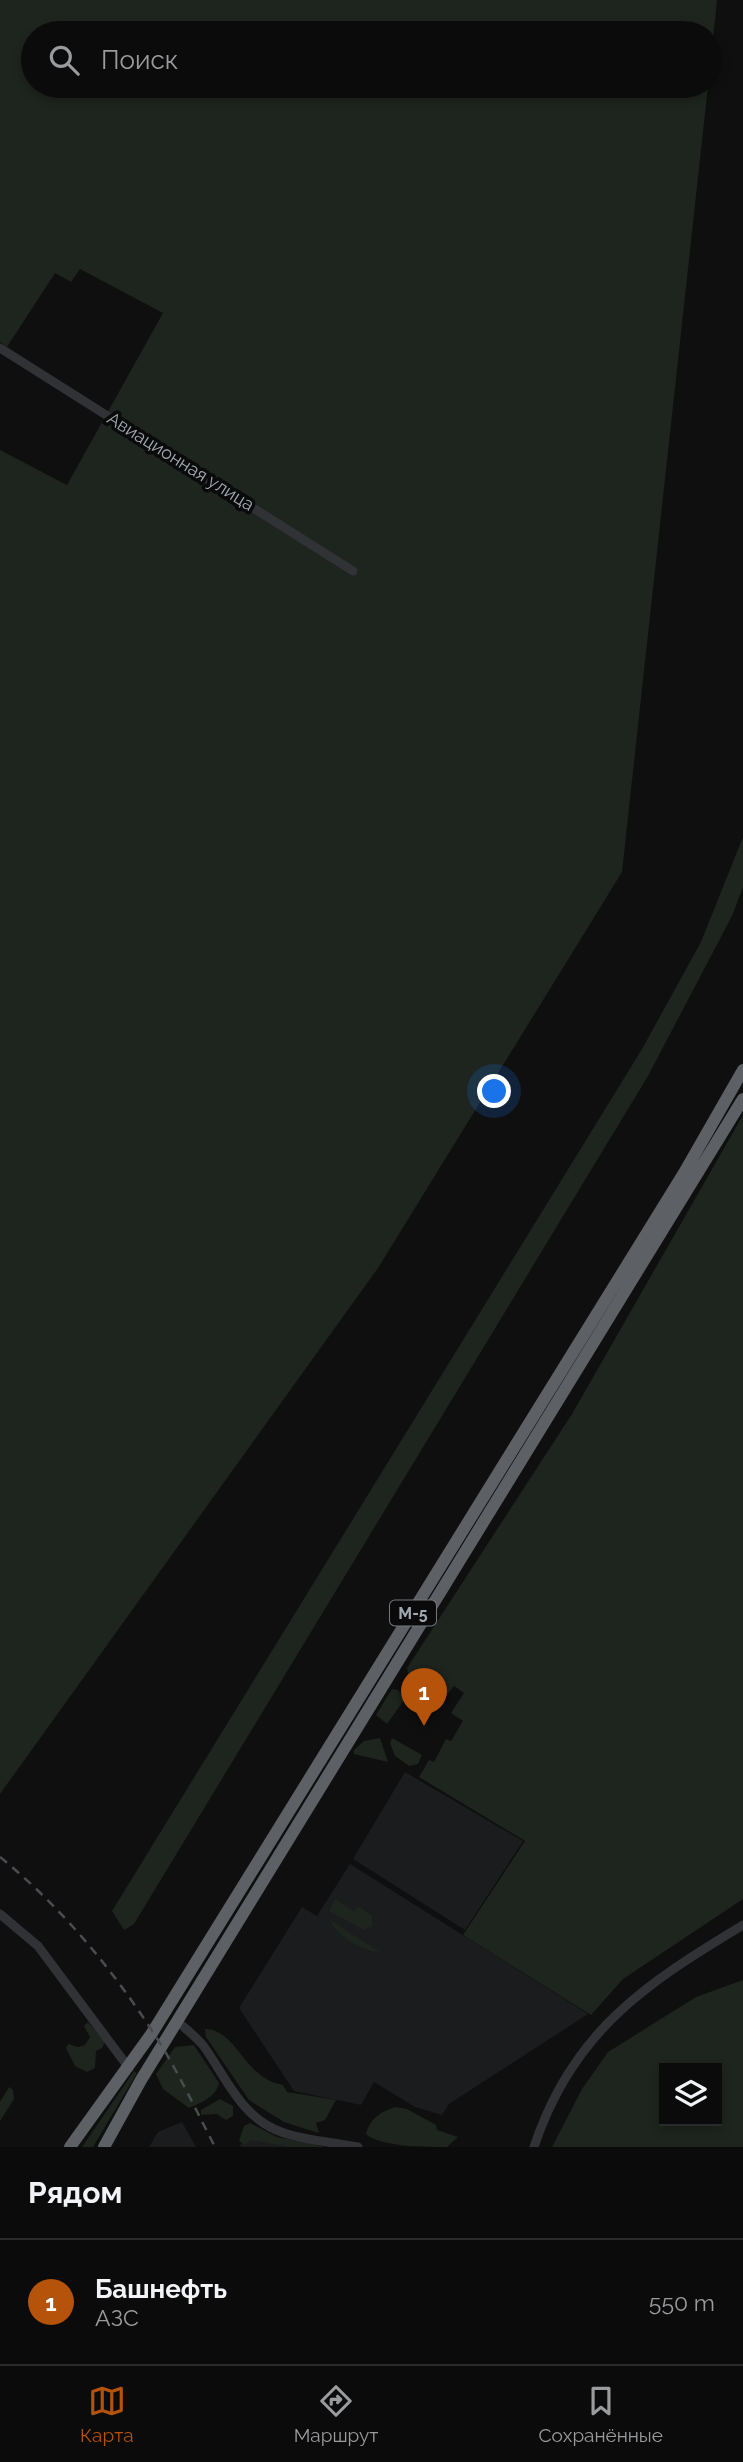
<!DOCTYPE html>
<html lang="ru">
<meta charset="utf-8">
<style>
body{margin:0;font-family:Raleway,sans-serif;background:#19191a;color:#f1f3f6}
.controls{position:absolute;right:21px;bottom:21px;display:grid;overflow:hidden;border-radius:0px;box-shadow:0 4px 10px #0003}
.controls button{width:63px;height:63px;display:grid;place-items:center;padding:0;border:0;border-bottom:2px solid #2b2b2d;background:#0b0b0c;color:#f1f3f6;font:35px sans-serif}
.you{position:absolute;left:495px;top:1092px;width:24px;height:24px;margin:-18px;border:5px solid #fff;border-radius:50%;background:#1a73e8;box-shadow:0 0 0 10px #1a73e833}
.badge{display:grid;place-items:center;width:46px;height:46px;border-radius:50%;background:#b45309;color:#fff;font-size:23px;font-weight:700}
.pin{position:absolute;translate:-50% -58px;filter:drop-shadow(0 2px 4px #0008)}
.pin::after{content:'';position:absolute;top:37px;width:24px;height:21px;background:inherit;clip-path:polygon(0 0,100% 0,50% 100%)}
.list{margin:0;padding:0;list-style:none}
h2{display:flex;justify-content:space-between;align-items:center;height:91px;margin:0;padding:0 28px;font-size:30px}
h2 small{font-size:23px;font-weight:400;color:#9a9b9d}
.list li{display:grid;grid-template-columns:46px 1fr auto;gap:21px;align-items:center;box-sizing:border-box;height:126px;padding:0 28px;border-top:2px solid #2b2b2d}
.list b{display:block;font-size:26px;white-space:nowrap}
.list p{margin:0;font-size:23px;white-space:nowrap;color:#9a9b9d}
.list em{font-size:23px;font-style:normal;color:#9a9b9d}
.icon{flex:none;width:38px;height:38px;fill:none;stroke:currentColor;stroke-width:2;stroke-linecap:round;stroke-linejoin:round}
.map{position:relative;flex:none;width:743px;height:2147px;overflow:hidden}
.search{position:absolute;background:#0b0b0c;box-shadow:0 4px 10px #0003;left:21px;right:21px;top:21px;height:77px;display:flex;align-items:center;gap:18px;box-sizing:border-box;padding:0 24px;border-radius:38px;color:#9a9b9d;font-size:26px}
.sheet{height:217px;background:#0b0b0c}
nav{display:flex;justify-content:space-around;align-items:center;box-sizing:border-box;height:98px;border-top:2px solid #2b2b2d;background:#0b0b0c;font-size:19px;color:#9a9b9d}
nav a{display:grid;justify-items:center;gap:4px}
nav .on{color:#b45309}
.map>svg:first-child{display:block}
.built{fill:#1b1c1d}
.green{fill:#1e241e;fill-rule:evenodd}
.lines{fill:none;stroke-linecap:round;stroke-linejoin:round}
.minor{stroke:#313235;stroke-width:9}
.highway{stroke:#5d6165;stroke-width:12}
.rail{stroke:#4a4c50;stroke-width:2.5;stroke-dasharray:9 7;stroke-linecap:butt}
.labels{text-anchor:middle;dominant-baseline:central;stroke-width:7;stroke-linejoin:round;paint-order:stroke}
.shield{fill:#0a0a0b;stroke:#74797e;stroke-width:2}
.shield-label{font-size:16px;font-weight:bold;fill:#a1a8b0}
.street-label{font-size:18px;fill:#a1a8b0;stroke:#0a0a0b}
</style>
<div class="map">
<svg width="743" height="2147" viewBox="0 0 743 2147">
<rect width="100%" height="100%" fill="#0f0f10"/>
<!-- built -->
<path class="built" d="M405 1772 523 1841 465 1930 353 1859Z
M350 1864 588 2014 449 2104 442 2115 415 2107 374 2082 361 2105 294 2091 239 2008 302 1907 317 1916Z
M182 2122 196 2147H149L158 2132Z
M250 2138 303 2147H241L240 2145Z"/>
<!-- green -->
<path class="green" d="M0 0H717L710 69V33H33V86H708L622 872 378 1268 0 1794V450L67 485 163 313 80 269 71 282 55 273 7 347 0 342Z
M743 837V887L732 916 648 1076 134 1924 124 1930 112 1911 642 1049 701 942Z
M743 1115V1899L623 1979 591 2015 463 1935 525 1841 419 1777 429 1760 434 1762 446 1739 451 1741 463 1721 451 1713 464 1693 454 1686 444 1699 417 1683 424 1671 421 1668 410 1684 407 1668 572 1414Z
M392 1689 398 1690 405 1699 387 1724 376 1715Z
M380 1738 388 1762 354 1754V1750L364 1741Z
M392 1738 422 1755 418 1764 409 1766 395 1756 390 1743Z
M335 1899 354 1911 358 1906 372 1915V1926L364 1930 329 1911Z
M330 1920 380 1952C365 1953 335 1935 330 1920Z
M743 1980V2147H552L582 2089 608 2052 696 1997ZM664 2068H717V2121H664Z
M88 2022 105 2042 102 2048 96 2051 95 2068 87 2072 75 2066 66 2048 68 2044 78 2047 85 2045 90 2037 84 2026Z
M205 2029C237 2029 243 2078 283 2085L287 2092 336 2100 325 2120 316 2123 319 2133 284 2122 249 2100 206 2037Z
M194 2045 219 2083C217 2096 201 2103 189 2108L163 2089 156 2074 175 2047Z
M134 2071 137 2073 93 2147H82Z
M9 2087 13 2090 14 2099 0 2121V2102Z
M220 2099 233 2106V2116L226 2120 217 2114 201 2115V2110Z
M395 2107 407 2109 436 2125 437 2130 458 2137 447 2147C426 2147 380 2147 366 2134 370 2118 381 2112 395 2107Z
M250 2123 277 2137 326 2147H289L251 2140 245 2145 239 2141 244 2126Z"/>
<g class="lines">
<!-- minor -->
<path class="minor" d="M0 348 353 571
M0 1914 38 1946 129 2068
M178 2022C187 2030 198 2038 205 2048 228 2081 242 2119 284 2133 308 2141 333 2142 358 2147
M534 2147C572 2032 645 1984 743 1925"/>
<!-- highway -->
<path class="highway" d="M70 2147 152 2033 684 1173 743 1070
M104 2147 141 2080 743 1099"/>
<!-- rail -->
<path class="rail" d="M0 1857C65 1910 119 1977 163 2048 182 2080 198 2114 215 2147"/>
</g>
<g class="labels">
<!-- shield labels -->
<rect class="shield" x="390" y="1600.5" width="46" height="25" rx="5"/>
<g class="shield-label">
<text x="413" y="1613">М-5</text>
</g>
<!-- street labels -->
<g class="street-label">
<text transform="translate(181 461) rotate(32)">Авиационная улица</text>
</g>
</g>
</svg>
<div class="controls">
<button><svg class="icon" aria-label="layers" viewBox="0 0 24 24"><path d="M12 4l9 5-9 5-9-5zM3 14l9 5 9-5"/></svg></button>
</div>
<div class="you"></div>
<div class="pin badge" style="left:424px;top:1726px">1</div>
<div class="search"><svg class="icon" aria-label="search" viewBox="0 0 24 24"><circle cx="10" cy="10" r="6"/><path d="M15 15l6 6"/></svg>Поиск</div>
</div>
<section class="sheet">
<h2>Рядом<small></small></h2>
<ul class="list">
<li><span class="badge">1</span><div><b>Башнефть</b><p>АЗС</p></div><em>550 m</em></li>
</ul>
</section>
<nav>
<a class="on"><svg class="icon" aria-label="map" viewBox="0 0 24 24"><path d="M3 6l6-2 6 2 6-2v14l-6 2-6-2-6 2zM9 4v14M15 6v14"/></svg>Карта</a>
<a><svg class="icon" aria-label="directions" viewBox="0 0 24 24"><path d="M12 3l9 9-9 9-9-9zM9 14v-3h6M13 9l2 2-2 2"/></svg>Маршрут</a>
<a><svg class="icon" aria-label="saved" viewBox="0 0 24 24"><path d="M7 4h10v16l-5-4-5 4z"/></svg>Сохранённые</a>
</nav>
